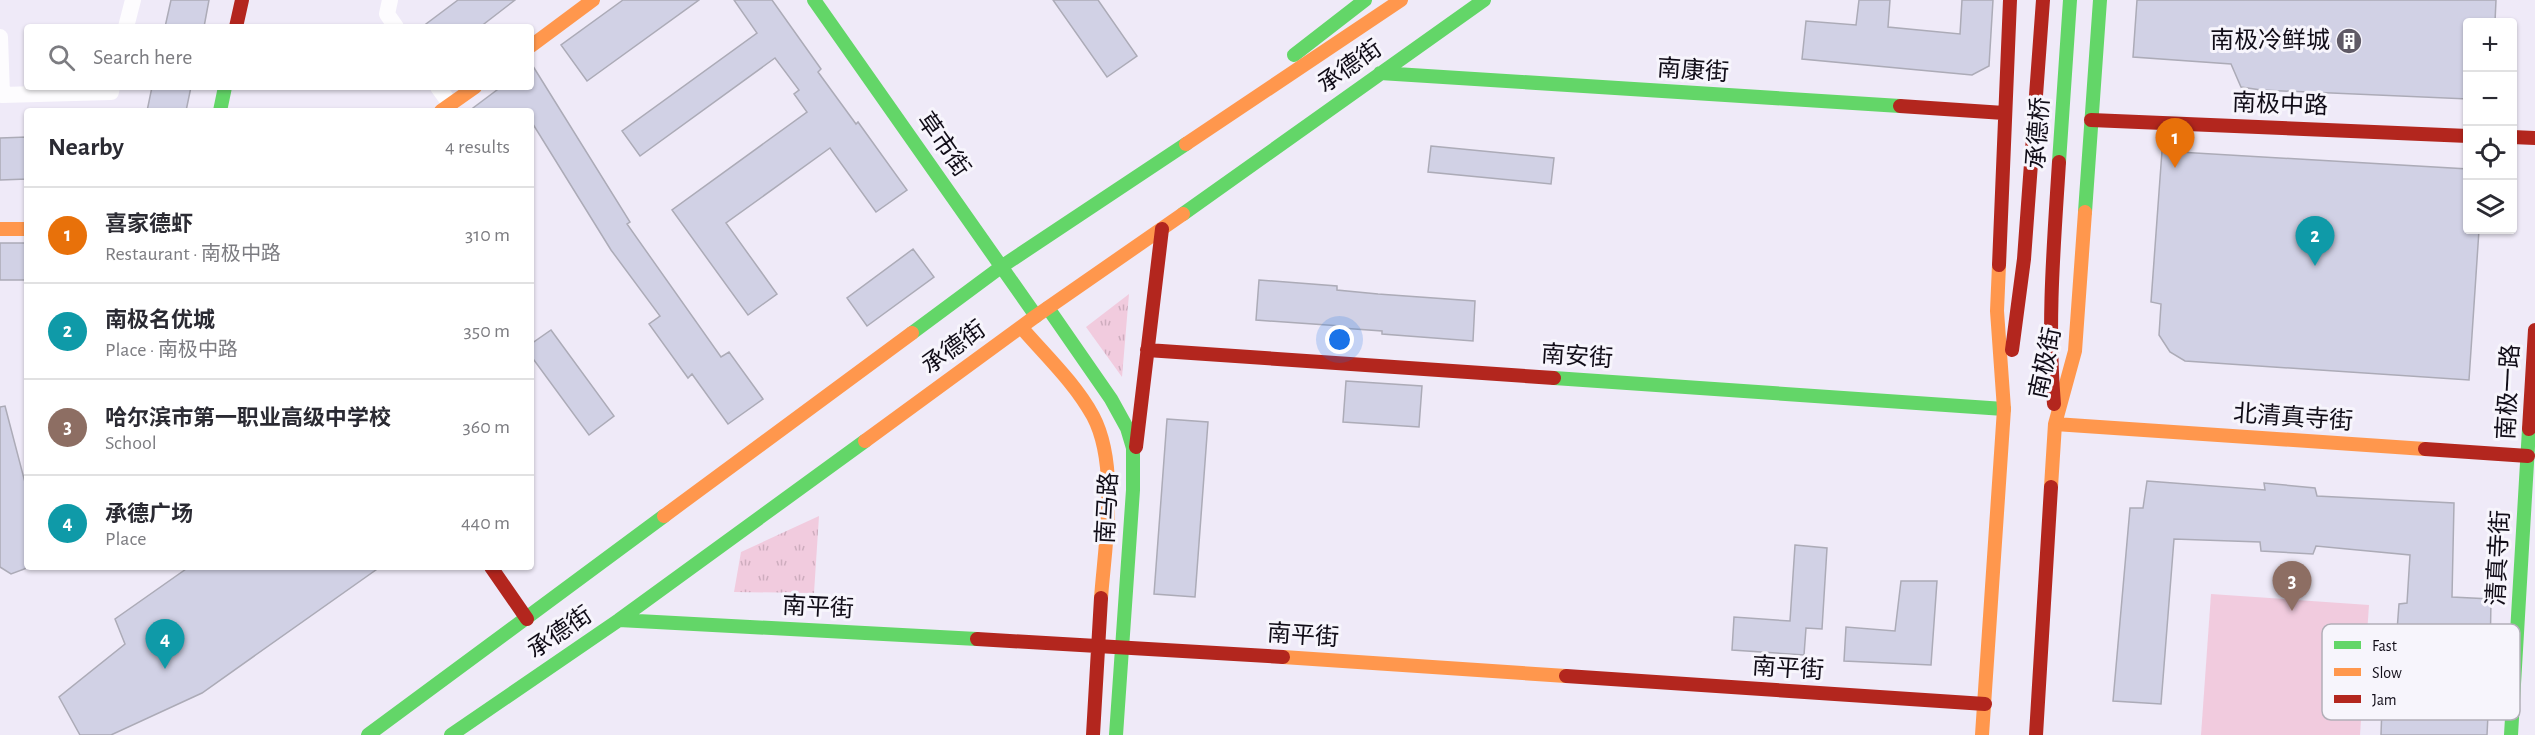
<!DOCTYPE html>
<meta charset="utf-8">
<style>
body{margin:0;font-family:"Alegreya Sans","Noto Sans SC",sans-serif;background:#f2f2f3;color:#2b2b33}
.controls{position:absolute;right:18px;top:18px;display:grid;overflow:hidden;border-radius:6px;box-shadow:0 2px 4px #0004}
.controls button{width:54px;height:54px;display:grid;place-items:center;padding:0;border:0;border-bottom:2px solid #e1e1e2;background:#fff;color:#2b2b33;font:30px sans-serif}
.you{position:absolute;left:1340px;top:340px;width:21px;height:21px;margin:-15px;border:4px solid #fff;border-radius:50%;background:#1a73e8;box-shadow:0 0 0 9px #1a73e833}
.badge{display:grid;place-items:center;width:39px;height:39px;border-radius:50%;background:#5f5a66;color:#fff;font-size:20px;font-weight:700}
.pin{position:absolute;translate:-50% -50px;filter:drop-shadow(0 2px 3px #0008)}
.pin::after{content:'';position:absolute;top:32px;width:21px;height:18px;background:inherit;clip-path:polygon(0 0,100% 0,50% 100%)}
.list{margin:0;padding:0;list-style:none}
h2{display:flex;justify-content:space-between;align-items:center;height:78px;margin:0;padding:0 24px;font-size:26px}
h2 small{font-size:20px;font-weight:400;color:#7c7c81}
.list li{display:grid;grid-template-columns:39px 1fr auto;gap:18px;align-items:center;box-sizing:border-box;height:96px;padding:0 24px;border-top:2px solid #e1e1e2}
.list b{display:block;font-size:22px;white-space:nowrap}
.list p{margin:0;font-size:20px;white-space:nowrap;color:#7c7c81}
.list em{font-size:20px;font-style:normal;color:#7c7c81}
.icon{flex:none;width:33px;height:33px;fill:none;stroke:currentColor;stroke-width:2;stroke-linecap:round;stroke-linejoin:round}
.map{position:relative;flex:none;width:2535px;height:735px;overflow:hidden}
.search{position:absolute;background:#fff;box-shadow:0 2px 4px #0004;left:24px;top:24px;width:510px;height:66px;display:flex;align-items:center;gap:15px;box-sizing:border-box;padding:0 21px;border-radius:6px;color:#7c7c81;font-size:22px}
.panel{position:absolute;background:#fff;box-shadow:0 2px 4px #0004;left:24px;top:108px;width:510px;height:462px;border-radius:6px}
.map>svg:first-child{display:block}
.grass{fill:#f1cbde}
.park{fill:url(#park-tufts)}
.building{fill:#d1d1e5;stroke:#acabb7;stroke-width:1.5}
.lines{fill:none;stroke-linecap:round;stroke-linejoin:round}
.street{stroke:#fdfcfe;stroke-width:16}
.fast{stroke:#63d668;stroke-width:14}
.slow{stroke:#ff974d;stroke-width:14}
.jam{stroke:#b3261e;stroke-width:14}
.labels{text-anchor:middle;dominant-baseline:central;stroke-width:6;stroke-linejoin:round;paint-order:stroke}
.poi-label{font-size:24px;fill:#110d18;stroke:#f7f5fc;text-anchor:end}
.street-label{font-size:24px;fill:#110d18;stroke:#f7f5fc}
.key{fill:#f7f5fc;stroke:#b2afb8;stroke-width:1.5}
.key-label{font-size:16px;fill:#110d18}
</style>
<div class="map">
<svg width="2535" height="735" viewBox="0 0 2535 735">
<defs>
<pattern id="park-tufts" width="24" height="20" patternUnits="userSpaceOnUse" patternTransform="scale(1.5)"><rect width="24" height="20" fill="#f1cbde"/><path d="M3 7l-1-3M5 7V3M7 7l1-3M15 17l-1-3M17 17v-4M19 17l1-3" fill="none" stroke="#ceadbe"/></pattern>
</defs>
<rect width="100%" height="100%" fill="#efeaf8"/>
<!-- grass -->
<path class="grass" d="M2211 594 2369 605 2360 735H2201Z"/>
<!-- park -->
<path class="park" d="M1129 294 1122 377 1086 327Z
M819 516 814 593 734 592 741 552Z"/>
<!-- building -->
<path class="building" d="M171 0H209L204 27H165Z
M458 0H515L480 27H422Z
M623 0H699L587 81 561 45Z
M734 0H772L821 69 818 72 856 124 858 122 907 190 876 212 830 148 726 223 777 294 748 315 672 210 807 112 794 94 799 90 775 58 640 156 622 131 757 33Z
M1053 0H1098L1137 56 1107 77Z
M1859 0H1890L1888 27 1960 34 1962 0H1993L1989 66 1972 75 1802 59 1806 21 1856 25Z
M2137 0H2496L2495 22H2468V99L2261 90 2241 87 2231 64 2133 57Z
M531 63 630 222 627 224 721 357 729 352 763 399 728 424 692 374 688 378 649 324 660 316 611 250 531 121V111H469L501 87H531Z
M152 87H191L186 111H147Z
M27 137V179L0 180V138Z
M1431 146 1554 158 1551 184 1428 172Z
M2162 151 2468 169V230H2479L2469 380 2185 361 2170 352 2159 335 2161 304 2151 302Z
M0 243H27V280H0Z
M913 249 934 277 867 326 847 298Z
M1259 280 1337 286V290L1378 294 1475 301 1473 341 1382 334V331L1341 328V326L1256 320Z
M551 330 614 416 589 435 531 356V344Z
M1346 381 1422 386 1419 427 1343 422Z
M5 406 27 490V568L11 574 0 567V407Z
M1167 419 1208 422 1195 597 1154 594Z
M2147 481 2265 490 2264 483 2315 488 2317 496 2454 503 2452 597 2491 599 2490 661 2450 660 2446 693 2489 694 2487 735H2381L2382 706 2398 705 2405 645 2396 644 2399 604 2407 603 2410 555 2316 546 2313 554 2261 551 2260 542 2174 539 2161 704 2113 701 2130 508H2143Z
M1795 545 1827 548 1822 629 1806 628 1804 655 1732 650 1734 617 1790 621Z
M189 567H380L202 693 111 735H80L59 697 125 644 115 619Z
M1901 581H1937L1931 665 1844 661 1846 627 1895 631Z"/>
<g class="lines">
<!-- street -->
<path class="street" d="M390 0 387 14 396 27
M126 27 133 0
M0 37 2 95 111 92 112 87
M438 87 451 105"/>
<!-- fast -->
<path class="fast" d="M814 0 1036 316
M1294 55 1365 0
M1380 73 1900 106
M220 111 225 87
M2059 162 2070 0
M2085 212 2100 0
M1183 214 1484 0
M1048 308 1111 399 1127 428 1133 448V490L1116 735
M912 333 1001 267 1186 144
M1554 378 2004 409
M619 620 977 639
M368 735 664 516
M451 735 619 620 865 441
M2511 735 2529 429"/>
<!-- slow -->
<path class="slow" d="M531 46 593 0
M441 111 475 87
M1186 144 1401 0
M0 229H27
M1021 327C1046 356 1075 383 1093 416 1119 465 1105 544 1101 598
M2055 424 2425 449
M865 441 1036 316 1183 214
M2051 487 2055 424 2075 351 2085 212
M664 516 912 333
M1283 657 1566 676
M1982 735 2004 409 1997 311 1999 265"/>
<!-- jam -->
<path class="jam" d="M236 27 242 0
M1900 106 2004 113
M2091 120 2468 136
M2512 137 2535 138
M1999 265 2010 0
M1147 350 1554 378
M2012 350 2024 259 2043 0
M2054 404C2047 323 2054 243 2059 162
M2529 429 2535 330
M1136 447 1162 229
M2425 449 2528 456
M491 567 527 619
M977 639 1283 657
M1566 676 1985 704
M1093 735 1101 598
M2036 735 2051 487"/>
</g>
<!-- icons -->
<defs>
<g id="building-disc" transform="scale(1.35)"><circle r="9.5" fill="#5f5a66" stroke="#f7f5fc"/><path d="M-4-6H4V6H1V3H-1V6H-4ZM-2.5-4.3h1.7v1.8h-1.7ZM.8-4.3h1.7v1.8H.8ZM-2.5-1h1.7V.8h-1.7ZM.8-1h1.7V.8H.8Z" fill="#fff"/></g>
</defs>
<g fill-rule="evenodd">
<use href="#building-disc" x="2349" y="41"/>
</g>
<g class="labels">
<!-- poi labels -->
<g class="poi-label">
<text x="2330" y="41">南极冷鲜城</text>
</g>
<!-- street labels -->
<g class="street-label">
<text transform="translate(1350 67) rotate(-35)">承德街</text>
<text transform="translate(1693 71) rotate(4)">南康街</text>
<text transform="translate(2280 105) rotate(2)">南极中路</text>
<text transform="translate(2039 133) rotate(-86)">承德桥</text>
<text transform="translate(943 145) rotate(55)">草市街</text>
<text transform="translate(954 348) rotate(-36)">承德街</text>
<text transform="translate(1577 357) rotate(4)">南安街</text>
<text transform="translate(2046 363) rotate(-78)">南极街</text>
<text transform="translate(2509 392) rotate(-87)">南极一路</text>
<text transform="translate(2293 418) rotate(4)">北清真寺街</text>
<text transform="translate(1108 508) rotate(-87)">南马路</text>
<text transform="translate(2499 558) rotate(-87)">清真寺街</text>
<text transform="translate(818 608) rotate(3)">南平街</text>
<text transform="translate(560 633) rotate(-34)">承德街</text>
<text transform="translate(1303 636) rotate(4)">南平街</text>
<text transform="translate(1788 669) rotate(4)">南平街</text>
</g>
</g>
<!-- legend -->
<rect x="2322" y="624" width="198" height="96" rx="9" class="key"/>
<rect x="2334" y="641" width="27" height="8" fill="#63d668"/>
<rect x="2334" y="668" width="27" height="8" fill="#ff974d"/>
<rect x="2334" y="695" width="27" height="8" fill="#b3261e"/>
<g class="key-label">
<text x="2372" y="651">Fast</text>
<text x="2372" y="678">Slow</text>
<text x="2372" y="705">Jam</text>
</g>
</svg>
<div class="controls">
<button>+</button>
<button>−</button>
<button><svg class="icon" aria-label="locate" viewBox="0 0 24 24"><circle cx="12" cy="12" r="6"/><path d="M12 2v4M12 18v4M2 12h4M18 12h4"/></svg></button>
<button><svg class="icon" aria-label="layers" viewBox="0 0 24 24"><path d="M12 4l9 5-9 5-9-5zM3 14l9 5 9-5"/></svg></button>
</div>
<div class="you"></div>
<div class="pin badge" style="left:2175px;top:168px;background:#e8710a">1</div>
<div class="pin badge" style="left:2315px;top:266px;background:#0f9aa8">2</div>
<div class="pin badge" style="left:2292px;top:611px;background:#8d6e63">3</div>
<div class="pin badge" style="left:165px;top:669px;background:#0f9aa8">4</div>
<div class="search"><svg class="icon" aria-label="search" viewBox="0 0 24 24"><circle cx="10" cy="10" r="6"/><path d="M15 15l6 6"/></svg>Search here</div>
<section class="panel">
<h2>Nearby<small>4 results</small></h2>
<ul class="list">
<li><span class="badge" style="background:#e8710a">1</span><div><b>喜家德虾</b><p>Restaurant · 南极中路</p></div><em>310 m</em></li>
<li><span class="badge" style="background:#0f9aa8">2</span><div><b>南极名优城</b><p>Place · 南极中路</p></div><em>350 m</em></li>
<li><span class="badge" style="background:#8d6e63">3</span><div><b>哈尔滨市第一职业高级中学校</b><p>School</p></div><em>360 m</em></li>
<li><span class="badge" style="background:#0f9aa8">4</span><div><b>承德广场</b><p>Place</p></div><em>440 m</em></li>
</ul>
</section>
</div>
